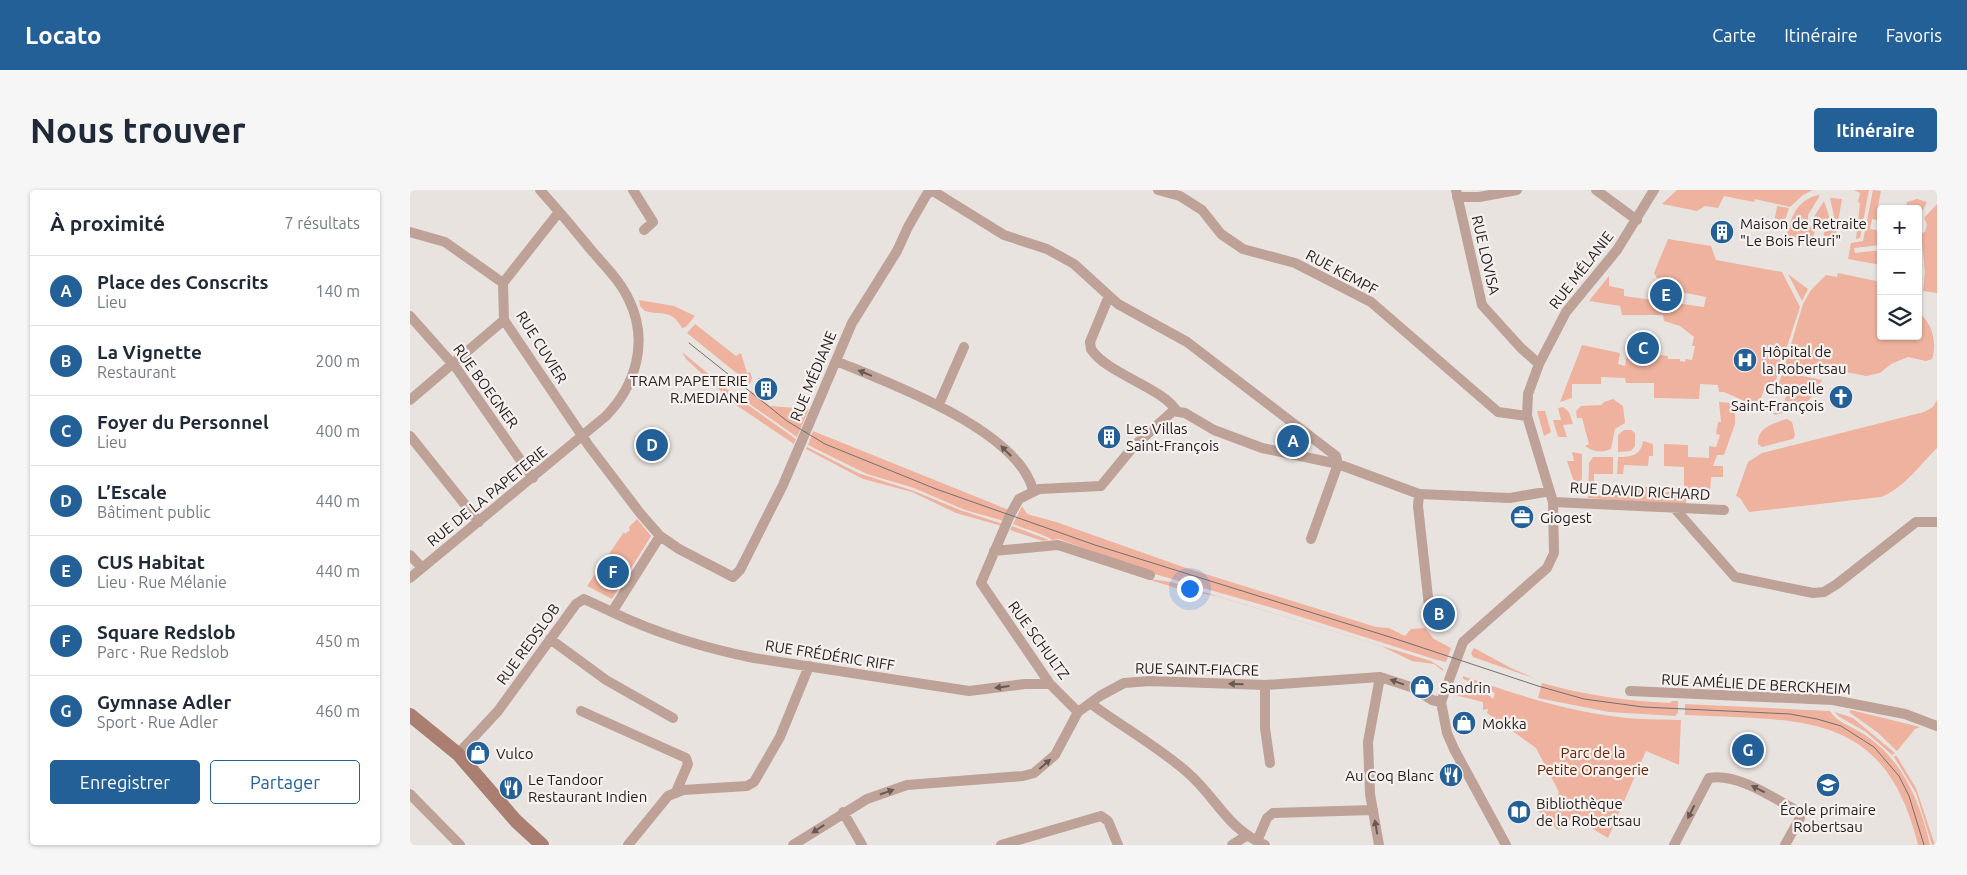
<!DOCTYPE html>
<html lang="fr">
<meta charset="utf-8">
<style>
body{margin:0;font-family:Ubuntu,sans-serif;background:#f6f6f7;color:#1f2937}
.controls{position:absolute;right:15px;top:15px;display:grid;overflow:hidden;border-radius:5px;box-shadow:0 1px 4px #0004}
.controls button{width:45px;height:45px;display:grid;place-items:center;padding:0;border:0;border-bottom:1px solid #e0e1e3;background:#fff;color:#1f2937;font:25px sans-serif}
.you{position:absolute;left:779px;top:398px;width:18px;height:18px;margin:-12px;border:4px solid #fff;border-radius:50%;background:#1a73e8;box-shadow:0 0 0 8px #1a73e833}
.badge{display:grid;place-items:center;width:32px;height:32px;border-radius:50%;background:#236097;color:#fff;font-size:16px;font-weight:700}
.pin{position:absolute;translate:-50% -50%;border:2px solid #fff;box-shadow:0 1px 5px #0006}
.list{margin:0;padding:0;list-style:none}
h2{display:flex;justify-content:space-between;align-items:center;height:65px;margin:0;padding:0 20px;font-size:21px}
h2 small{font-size:16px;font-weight:400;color:#747a83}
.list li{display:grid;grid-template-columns:32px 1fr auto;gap:15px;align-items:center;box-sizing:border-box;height:70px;padding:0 20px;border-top:1px solid #e0e1e3}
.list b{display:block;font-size:19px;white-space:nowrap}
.list p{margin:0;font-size:16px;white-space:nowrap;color:#747a83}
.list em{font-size:16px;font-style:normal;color:#747a83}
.actions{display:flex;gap:10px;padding:15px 20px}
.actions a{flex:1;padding:11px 0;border:1px solid #236097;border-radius:5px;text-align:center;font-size:18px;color:#236097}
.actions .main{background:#236097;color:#fff}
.icon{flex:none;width:28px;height:28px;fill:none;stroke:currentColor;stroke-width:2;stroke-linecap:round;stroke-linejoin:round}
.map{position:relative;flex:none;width:1527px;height:655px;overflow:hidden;border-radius:5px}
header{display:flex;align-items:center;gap:30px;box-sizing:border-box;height:70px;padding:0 25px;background:#236097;color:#fff}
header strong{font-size:24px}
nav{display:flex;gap:28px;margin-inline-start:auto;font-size:18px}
.intro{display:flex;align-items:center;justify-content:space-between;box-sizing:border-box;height:120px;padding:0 30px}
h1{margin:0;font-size:35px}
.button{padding:12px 22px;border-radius:5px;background:#236097;color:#fff;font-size:18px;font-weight:700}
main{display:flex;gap:30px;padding:0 30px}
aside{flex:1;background:#fff;border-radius:5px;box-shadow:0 1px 4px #0004}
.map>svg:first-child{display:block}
.green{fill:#eeb29e}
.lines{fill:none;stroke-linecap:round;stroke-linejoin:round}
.minor{stroke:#bea197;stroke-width:10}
.secondary{stroke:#aa7f71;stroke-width:14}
.tram{stroke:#74706f;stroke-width:1}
.oneway{fill:#685954}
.labels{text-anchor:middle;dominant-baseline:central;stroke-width:4.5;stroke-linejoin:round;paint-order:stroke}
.poi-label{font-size:15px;fill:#211e1e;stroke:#f6f0ee;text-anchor:start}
.street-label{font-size:15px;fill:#211e1e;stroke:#f6f0ee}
.park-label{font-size:15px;fill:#6d2102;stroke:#f6f0ee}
</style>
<header>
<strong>Locato</strong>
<nav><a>Carte</a><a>Itinéraire</a><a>Favoris</a></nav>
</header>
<div class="intro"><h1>Nous trouver</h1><a class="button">Itinéraire</a></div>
<main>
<aside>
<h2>À proximité<small>7 résultats</small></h2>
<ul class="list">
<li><span class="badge">A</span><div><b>Place des Conscrits</b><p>Lieu</p></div><em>140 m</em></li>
<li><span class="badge">B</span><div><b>La Vignette</b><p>Restaurant</p></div><em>200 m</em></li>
<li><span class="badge">C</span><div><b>Foyer du Personnel</b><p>Lieu</p></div><em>400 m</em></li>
<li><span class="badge">D</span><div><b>L’Escale</b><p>Bâtiment public</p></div><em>440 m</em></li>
<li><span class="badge">E</span><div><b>CUS Habitat</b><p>Lieu · Rue Mélanie</p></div><em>440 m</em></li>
<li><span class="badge">F</span><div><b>Square Redslob</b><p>Parc · Rue Redslob</p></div><em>450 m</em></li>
<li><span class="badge">G</span><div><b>Gymnase Adler</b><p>Sport · Rue Adler</p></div><em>460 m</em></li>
</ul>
<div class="actions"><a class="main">Enregistrer</a><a>Partager</a></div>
</aside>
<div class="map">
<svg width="1527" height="655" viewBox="0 0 1527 655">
<rect width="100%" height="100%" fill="#e9e3e0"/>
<!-- green -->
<path class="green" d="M1267 0H1403L1393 5 1380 17 1345 9 1344 12 1314 6 1308 18 1295 16 1287 21 1252 14Z
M1444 0H1459L1450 48 1446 49 1450 13 1448 12 1450 3Z
M1463 0 1471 1 1468 16 1473 17 1470 31 1462 29 1460 39 1471 41V55L1444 58 1445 63 1471 60V75L1438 69 1441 53 1453 51Z
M1409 5V7L1398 25V35L1405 41 1402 50 1380 46 1378 53H1375C1380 31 1384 10 1409 5Z
M1420 8 1432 9 1424 54 1413 52 1414 42 1420 40 1425 31Z
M1507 9 1517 12 1508 30V19H1496L1497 12Z
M1414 11 1419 26 1416 38 1406 36 1402 30Z
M1527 14V103L1513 101 1515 82 1511 44 1515 42 1517 34 1514 28Z
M1367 16 1379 18 1372 39 1365 41 1354 40V38L1363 39Z
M1258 49 1301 56 1306 70 1372 82 1390 117 1364 196 1356 194 1348 217 1314 202H1309L1308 195 1290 194 1289 209 1248 208H1244V193H1216L1215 188 1191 187V194H1162V208L1150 212 1172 155 1210 163 1208 174 1215 176 1218 159 1226 160V164L1238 166 1239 163 1250 167 1251 165 1258 166V169H1270V171L1275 172 1276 169 1282 170 1285 156H1282L1284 147 1270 136 1254 131 1253 125H1212L1210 116 1179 111 1199 86V96L1214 99V106L1294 117 1296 107 1256 99 1257 91 1247 88 1244 83Z
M1428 83 1471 92V146H1508V123C1523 132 1527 154 1522 169L1516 171 1498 167 1481 174 1470 183 1456 186 1431 181 1411 185 1374 178 1393 114 1401 100 1416 85 1427 87Z
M1378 84 1398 99 1392 111Z
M229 110 264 116 285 126 276 137 272 138C261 118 251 126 235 121L230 116Z
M285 134 326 166 331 163 337 183 340 182 342 188 340 194 277 143Z
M272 162 329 209 325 214 276 169Z
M1373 182 1412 190C1398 216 1393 218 1365 225L1363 223 1370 222 1378 202 1367 198Z
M341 201 360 216 399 219 387 247 334 210Z
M1203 209 1213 216 1215 233 1205 239 1201 259C1193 263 1182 262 1175 256L1179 254 1172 228H1167L1166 221 1171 216 1191 215 1194 212Z
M331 210 386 249 384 254 326 215Z
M1527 210V258C1510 275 1494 298 1471 307L1339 322 1330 308 1326 306 1338 272 1352 263 1514 222 1523 217Z
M1309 212 1320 213 1325 215V234L1314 265H1307L1303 276H1313V287H1301L1300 303 1276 302V315L1178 308 1179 273 1183 267H1203V284H1184V305H1213L1214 297H1247V302H1270V298H1274V277L1254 276V254L1278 255V267L1299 268V256L1306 257 1310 245 1306 244 1308 232H1311Z
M1153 217 1159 222 1163 234 1153 235 1157 247H1148L1143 230H1151L1148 218Z
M1127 221H1135L1141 242 1134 246Z
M1377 229 1382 232 1385 245 1383 249 1352 257 1348 254C1347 237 1364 233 1377 229Z
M1214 240H1221L1225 243V256L1221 261 1208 262V245Z
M403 241 599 320 594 331 555 320 504 298 457 284 398 255Z
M1233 251 1243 254V266H1239L1238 276 1214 275 1213 284H1207L1208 267C1220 267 1231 266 1233 251Z
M397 257 448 283 504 301 550 320 593 334 592 336 546 323 502 302 453 289 396 259Z
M1162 262 1172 264V289L1168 293 1163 289 1157 271H1164Z
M612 316 617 324 646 332 776 378 966 437 979 438 995 446 1001 439 1015 438 1024 449 1041 458 1036 472 1024 469 863 418 741 383 649 349 642 350C637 345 612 338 603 334Z
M227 329 241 346 202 409 177 396 214 342 215 344 220 340 219 337Z
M602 336 639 350 633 351 600 340Z
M734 388 761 392 1021 471 1033 479V481L1024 474 1002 471 971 456 806 406 769 399Z
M1064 458 1101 478 1126 489 1063 467 1061 463Z
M1053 486C1105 504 1155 521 1209 527 1229 530 1250 529 1271 530L1269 575 1236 561 1198 648 1163 627 1148 640 1128 621 1147 611 1149 602 1126 558 1077 523 1078 519 1073 520V512L1045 505 1050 492 1074 501 1083 509 1085 503 1053 489Z
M1132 493C1175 505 1216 511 1260 513L1262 511H1268V523L1265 526 1199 522 1138 510 1128 508Z
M1275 514 1420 521C1427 533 1444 537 1455 545 1493 570 1510 612 1520 655H1508C1475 519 1391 531 1275 525Z
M1441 520 1510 537 1505 539 1487 561 1467 542 1439 522Z
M1425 522 1443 528 1485 563 1482 565 1456 542 1428 526Z
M1486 565 1506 598 1525 655H1522L1506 603 1484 567Z"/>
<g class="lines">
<!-- minor -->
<path class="minor" d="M223 0 243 32 234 40
M748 0 770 6 792 20 811 44 833 59 885 73 961 112 1088 222 1117 226
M1046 0 1072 115 1111 158 1129 174
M1186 0 1227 30
M1047 7H1069L1107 0
M0 42 35 52 93 93 94 130 179 256 230 323 250 346 269 359 323 387 330 380 373 295 442 133 487 61 498 37 517 4 523 1 594 45 637 59 664 74 708 114 777 152 926 266 928 274 901 349
M93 93 149 22
M699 106 680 152 681 159C696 183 752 198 766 220
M0 126 47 179 123 288
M426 171C479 193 607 239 623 300
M0 210 94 130
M529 214 554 157
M0 246 69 332
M1009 304 1008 316 1020 425
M1143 312 1314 320
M1266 320 1325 387 1403 403 1414 402 1427 394 1506 332H1527
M584 361 648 355 740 385
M0 365 12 378
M0 388 196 226C226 195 239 151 219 110 211 92 195 76 182 61 165 40 148 20 130 0
M202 422C248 444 294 458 344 468L559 501 615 494H640
M140 449 196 490 263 528
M855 495V538L860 573
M1220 501 1423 510 1495 524 1527 536
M680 513C711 536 747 556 777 582 807 608 816 638 855 655
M171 521 276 568 278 574 266 602
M668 522 640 494 571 393 600 325 609 309 629 299 691 296 723 257 763 221 775 223 804 240 852 258 928 274 1009 304 1100 308 1140 301
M48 564 88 521 166 414 174 409 202 422 250 346
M0 604 50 655
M433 622 452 655
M847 651 857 628 863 623 963 620
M218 655 258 606 273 600 337 596 344 592 370 547 399 476
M383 655 457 609 497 595 613 586 624 583 645 565 668 522 690 506 714 493 740 491 855 495 970 487 1001 497 1022 510 1031 512
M591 655 691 626 698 631 708 655
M822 655 836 646
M969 655 960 604 958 552 970 487
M1096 655 1044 559 1037 543 1031 512 1053 452 1137 378 1144 363 1143 312 1117 226 1118 204 1129 174 1156 122 1207 60 1244 0
M1264 655 1299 588C1327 582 1365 609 1389 622L1390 628 1375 655"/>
<!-- secondary -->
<path class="secondary" d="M0 525 48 564 106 631 132 655"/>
<!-- tram -->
<path class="tram" d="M279 153 377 231 415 254 526 299 685 355 983 448 1128 496 1174 509 1233 517 1380 524 1407 529 1431 536 1464 557 1489 586 1499 606 1514 655"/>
</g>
<!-- one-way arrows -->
<defs><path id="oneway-solid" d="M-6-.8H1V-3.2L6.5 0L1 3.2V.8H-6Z" transform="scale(1.25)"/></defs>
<g class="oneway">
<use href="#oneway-solid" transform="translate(455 183) rotate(-158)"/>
<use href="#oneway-solid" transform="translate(596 261) rotate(-135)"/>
<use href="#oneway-solid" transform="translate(987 492) rotate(-160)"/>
<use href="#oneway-solid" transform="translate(826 494) rotate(-178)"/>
<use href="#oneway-solid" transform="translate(592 497) rotate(173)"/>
<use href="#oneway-solid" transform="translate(635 574) rotate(-41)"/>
<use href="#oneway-solid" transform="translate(1348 599) rotate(-153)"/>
<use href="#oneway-solid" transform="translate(477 602) rotate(-19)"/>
<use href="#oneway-solid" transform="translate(1281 622) rotate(117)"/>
<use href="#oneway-solid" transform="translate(966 637) rotate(-100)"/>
<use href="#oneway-solid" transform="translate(408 639) rotate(147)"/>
</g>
<!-- icons -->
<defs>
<g id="building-disc" transform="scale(1.25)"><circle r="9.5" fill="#236097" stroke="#f6f0ee"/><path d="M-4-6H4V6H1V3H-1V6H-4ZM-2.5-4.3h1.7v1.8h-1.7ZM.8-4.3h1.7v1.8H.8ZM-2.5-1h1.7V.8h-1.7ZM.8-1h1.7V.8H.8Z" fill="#fff"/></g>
<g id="hospital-disc" transform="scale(1.25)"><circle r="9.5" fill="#236097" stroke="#f6f0ee"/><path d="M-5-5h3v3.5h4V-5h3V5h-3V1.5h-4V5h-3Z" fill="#fff"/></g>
<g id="church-disc" transform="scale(1.25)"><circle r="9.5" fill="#236097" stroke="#f6f0ee"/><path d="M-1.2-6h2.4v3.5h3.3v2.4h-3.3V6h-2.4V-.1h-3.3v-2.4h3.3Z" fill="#fff"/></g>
<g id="office-disc" transform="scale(1.25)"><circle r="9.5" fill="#236097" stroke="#f6f0ee"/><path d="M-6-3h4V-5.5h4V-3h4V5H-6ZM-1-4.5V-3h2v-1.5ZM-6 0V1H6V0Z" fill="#fff"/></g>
<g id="shop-disc" transform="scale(1.25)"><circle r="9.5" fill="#236097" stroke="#f6f0ee"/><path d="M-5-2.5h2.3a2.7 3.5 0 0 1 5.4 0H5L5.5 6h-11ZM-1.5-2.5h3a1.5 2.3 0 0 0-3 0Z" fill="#fff"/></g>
<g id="restaurant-disc" transform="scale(1.25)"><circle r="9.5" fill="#236097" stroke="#f6f0ee"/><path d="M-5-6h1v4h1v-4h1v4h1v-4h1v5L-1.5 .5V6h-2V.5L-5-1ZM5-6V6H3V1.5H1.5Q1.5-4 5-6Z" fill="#fff"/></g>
<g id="school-disc" transform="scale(1.25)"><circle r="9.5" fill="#236097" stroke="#f6f0ee"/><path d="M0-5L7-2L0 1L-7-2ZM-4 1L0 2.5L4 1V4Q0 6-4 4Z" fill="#fff"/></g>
<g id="library-disc" transform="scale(1.25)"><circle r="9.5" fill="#236097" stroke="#f6f0ee"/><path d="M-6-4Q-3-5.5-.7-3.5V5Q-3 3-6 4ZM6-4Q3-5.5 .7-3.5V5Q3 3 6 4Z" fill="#fff"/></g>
</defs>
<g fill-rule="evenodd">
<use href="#building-disc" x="1312" y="42"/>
<use href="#hospital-disc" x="1335" y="170"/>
<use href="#building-disc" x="356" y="199"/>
<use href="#church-disc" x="1431" y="207"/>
<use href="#building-disc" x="699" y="247"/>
<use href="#office-disc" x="1112" y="327"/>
<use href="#shop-disc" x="1012" y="497"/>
<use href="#shop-disc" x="1054" y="533"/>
<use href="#shop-disc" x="68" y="563"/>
<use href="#restaurant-disc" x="1041" y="585"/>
<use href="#school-disc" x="1418" y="595"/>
<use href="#restaurant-disc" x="101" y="598"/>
<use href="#library-disc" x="1109" y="622"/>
</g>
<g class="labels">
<!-- poi labels -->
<g class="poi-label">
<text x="1330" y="33">Maison de Retraite<tspan x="1330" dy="17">"Le Bois Fleuri"</tspan></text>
<text x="1352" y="161">Hôpital de<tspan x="1352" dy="17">la Robertsau</tspan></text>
<text x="338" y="190" text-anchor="end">TRAM PAPETERIE<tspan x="338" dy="17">R.MEDIANE</tspan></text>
<text x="1414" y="198" text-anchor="end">Chapelle<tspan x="1414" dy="17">Saint-François</tspan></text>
<text x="716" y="238">Les Villas<tspan x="716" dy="17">Saint-François</tspan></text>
<text x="1130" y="327">Giogest</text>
<text x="1030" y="497">Sandrin</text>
<text x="1072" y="533">Mokka</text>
<text x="86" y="563">Vulco</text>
<text x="1024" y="585" text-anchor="end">Au Coq Blanc</text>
<text x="118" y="589">Le Tandoor<tspan x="118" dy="17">Restaurant Indien</tspan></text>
<text x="1126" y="613">Bibliothèque<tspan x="1126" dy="17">de la Robertsau</tspan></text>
<text x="1418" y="619" text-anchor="middle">École primaire<tspan x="1418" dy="17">Robertsau</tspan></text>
</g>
<!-- street labels -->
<g class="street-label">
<text transform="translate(1076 65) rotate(77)">RUE LOVISA</text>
<text transform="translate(1171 80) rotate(-52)">RUE MÉLANIE</text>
<text transform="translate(932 82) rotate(28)">RUE KEMPF</text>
<text transform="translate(132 157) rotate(58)">RUE CUVIER</text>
<text transform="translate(403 186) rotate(-67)">RUE MÉDIANE</text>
<text transform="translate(76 196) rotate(54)">RUE BOEGNER</text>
<text transform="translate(1230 301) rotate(3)">RUE DAVID RICHARD</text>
<text transform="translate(77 306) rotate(-39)">RUE DE LA PAPETERIE</text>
<text transform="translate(629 450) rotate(54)">RUE SCHULTZ</text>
<text transform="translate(118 454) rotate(-54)">RUE REDSLOB</text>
<text transform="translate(420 465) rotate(9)">RUE FRÉDÉRIC RIFF</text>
<text transform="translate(787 479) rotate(1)">RUE SAINT-FIACRE</text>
<text transform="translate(1346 494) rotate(3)">RUE AMÉLIE DE BERCKHEIM</text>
</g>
<!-- park labels -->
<g class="park-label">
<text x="1183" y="562">Parc de la<tspan x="1183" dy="17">Petite Orangerie</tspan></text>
</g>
</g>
</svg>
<div class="controls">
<button>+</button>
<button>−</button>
<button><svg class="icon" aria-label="layers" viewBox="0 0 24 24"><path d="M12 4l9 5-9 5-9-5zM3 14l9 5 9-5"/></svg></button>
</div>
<div class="you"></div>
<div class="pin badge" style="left:883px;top:251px">A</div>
<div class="pin badge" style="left:1029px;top:424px">B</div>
<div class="pin badge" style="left:1233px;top:158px">C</div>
<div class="pin badge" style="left:242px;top:255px">D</div>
<div class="pin badge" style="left:1256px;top:105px">E</div>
<div class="pin badge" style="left:203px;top:382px">F</div>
<div class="pin badge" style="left:1338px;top:560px">G</div>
</div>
</main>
